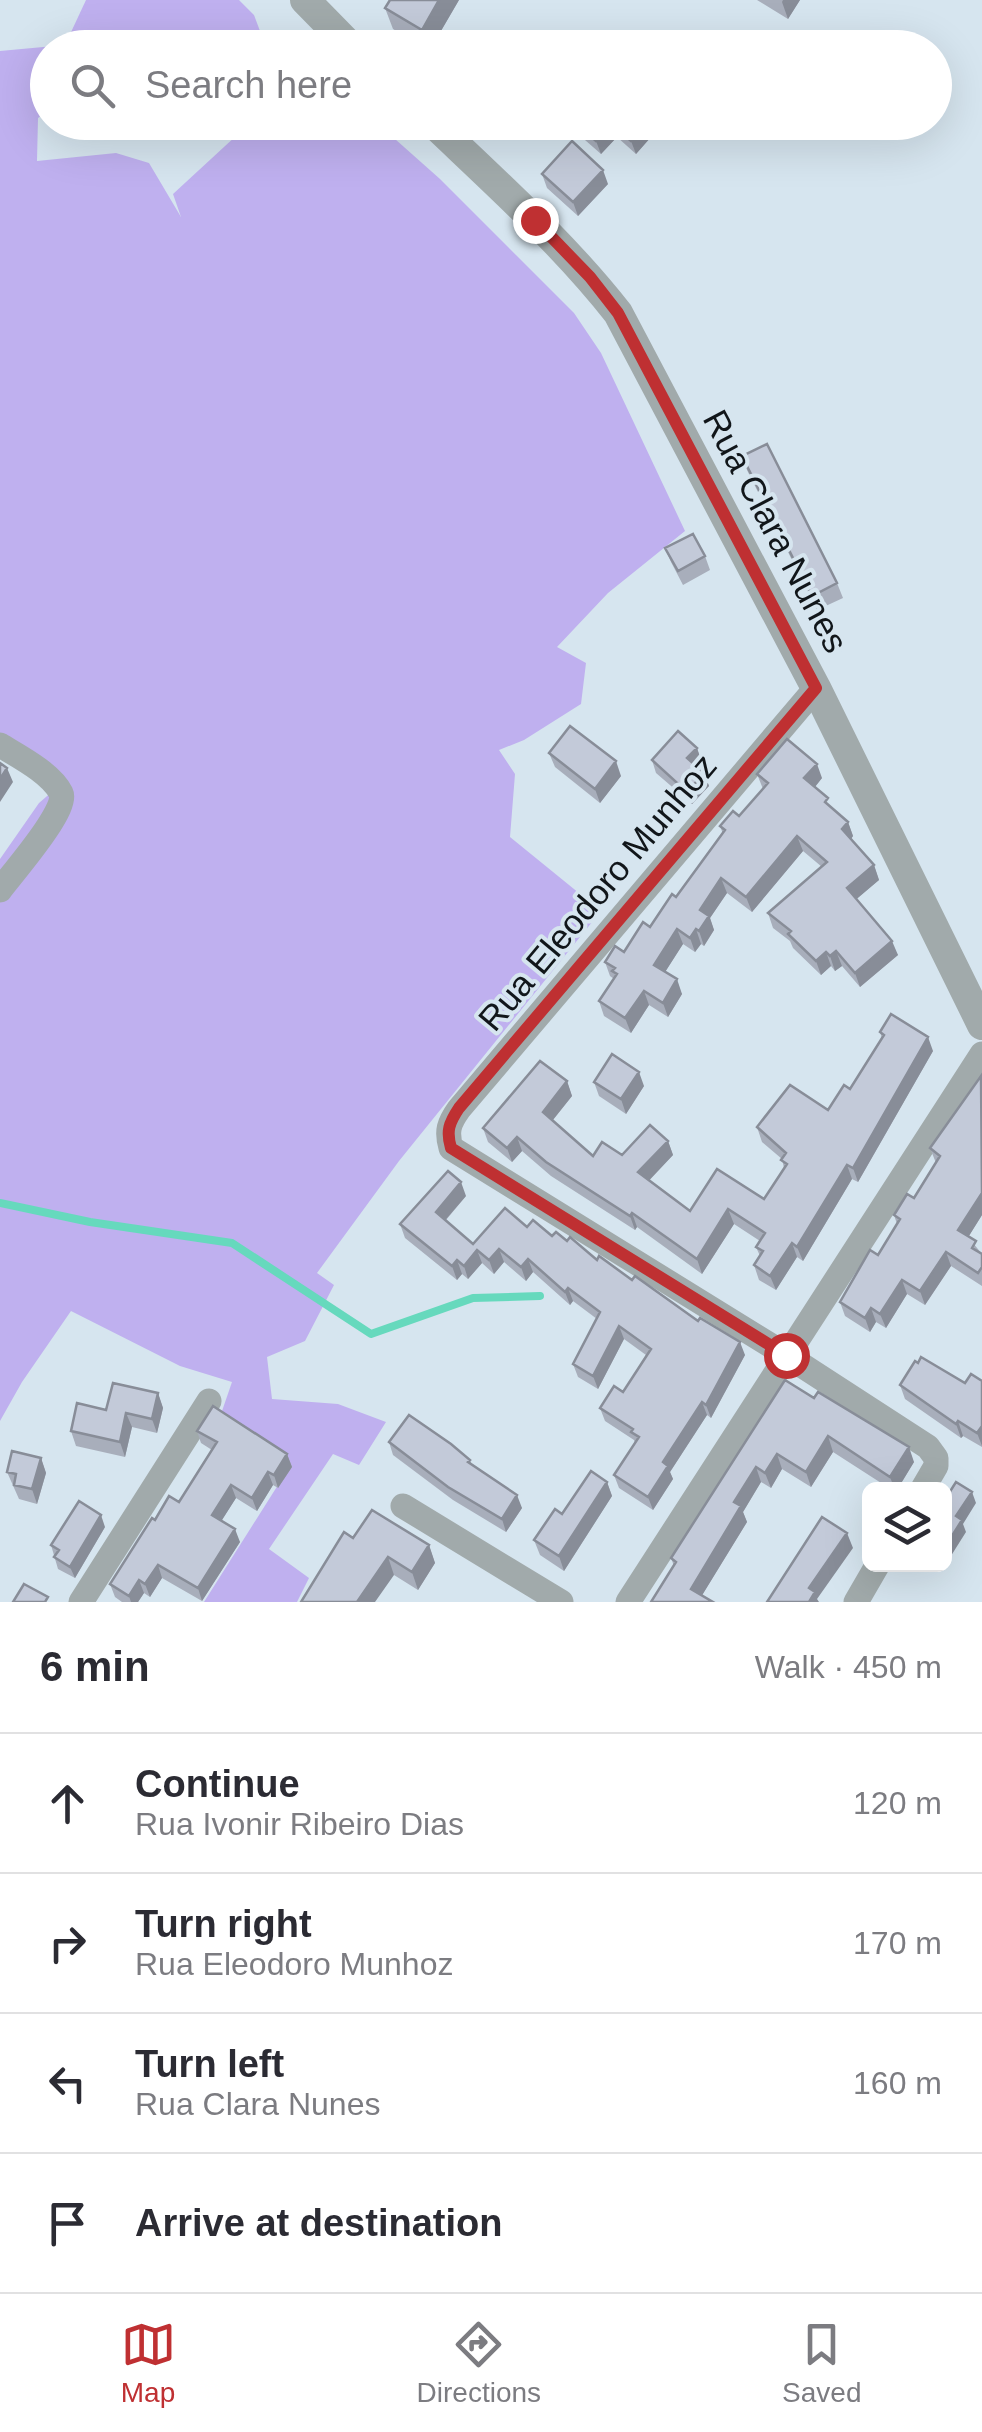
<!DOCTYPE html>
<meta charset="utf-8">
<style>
body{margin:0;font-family:Arial,sans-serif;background:#f7f7f7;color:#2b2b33}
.controls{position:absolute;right:30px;bottom:30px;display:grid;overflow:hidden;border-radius:15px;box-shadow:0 10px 40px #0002}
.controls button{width:90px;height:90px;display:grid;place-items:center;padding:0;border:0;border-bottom:2px solid #e1e1e2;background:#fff;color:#2b2b33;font:50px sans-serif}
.stop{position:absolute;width:30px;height:30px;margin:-22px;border:8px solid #bf3032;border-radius:50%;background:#fff}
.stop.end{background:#bf3032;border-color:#fff;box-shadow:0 2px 10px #0008}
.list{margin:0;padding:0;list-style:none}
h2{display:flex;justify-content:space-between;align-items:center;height:130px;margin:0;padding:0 40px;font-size:42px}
h2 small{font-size:32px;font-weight:400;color:#7c7c81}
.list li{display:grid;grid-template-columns:65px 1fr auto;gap:30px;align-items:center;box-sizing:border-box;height:140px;padding:0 40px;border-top:2px solid #e1e1e2}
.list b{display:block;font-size:38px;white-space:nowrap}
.list p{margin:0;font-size:32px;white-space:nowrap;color:#7c7c81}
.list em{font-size:32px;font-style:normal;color:#7c7c81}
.icon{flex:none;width:55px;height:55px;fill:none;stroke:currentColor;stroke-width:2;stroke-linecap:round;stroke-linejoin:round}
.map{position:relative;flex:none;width:982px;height:1602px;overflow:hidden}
.search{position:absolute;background:#fff;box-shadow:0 10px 40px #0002;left:30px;right:30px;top:30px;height:110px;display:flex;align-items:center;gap:25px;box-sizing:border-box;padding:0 35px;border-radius:55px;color:#7c7c81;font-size:38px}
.sheet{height:690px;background:#fff}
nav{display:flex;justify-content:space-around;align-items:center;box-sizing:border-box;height:140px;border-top:2px solid #e1e1e2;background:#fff;font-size:28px;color:#7c7c81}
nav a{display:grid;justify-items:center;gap:5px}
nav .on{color:#bf3032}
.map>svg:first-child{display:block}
.green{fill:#bfb0ef}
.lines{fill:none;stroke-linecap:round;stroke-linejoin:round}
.stream{stroke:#66d9bd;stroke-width:8}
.minor{stroke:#a1aaab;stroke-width:25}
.tertiary{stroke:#a1aaab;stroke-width:30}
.wall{fill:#a8aebb}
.shaded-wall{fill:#888d98}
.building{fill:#c3cad9;stroke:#888d98;stroke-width:2.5}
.route{stroke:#bf3032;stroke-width:12}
.labels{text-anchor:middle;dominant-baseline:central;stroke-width:8;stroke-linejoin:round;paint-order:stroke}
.street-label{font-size:35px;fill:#11161a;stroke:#d6e5ef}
</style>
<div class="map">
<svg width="982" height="1602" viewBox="0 0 982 1602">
<rect width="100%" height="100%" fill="#d6e5ef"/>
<!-- green -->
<path class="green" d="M86 0H239L254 15 266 47 48 48 47 112 38 118 37 161 116 153 149 163 181 217 173 194 250 123H377L440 179 574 313 601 353 685 531 608 593 557 647 586 663 581 704 524 740 499 750 515 774 510 837 601 911 399 1161 317 1273 334 1285 305 1341 267 1357 272 1399 338 1404 386 1422 359 1465 333 1454 269 1549 309 1578 297 1602H204L290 1466 221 1414 232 1382 180 1366 71 1311 22 1382 0 1421V859L39 803 61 784 0 741V51L65 45Z"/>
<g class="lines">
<!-- stream -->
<path class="stream" d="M0 1203 90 1222 232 1243 371 1334 473 1298 540 1296"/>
<!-- minor -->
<path class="minor" d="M816 688 459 1109C449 1123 446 1131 451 1148L786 1355 928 1447 936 1458V1466L922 1490
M0 745C18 756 51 773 61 793 69 809 11 875 0 890
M403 1506 561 1602
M81 1602 209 1401
M628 1602 982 1054
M856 1602 878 1564"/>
<!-- tertiary -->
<path class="tertiary" d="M305 0 352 48
M432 122C497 184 563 243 618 313L816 688 982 1025"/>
</g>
<!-- wall -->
<path class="wall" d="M459 0 431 48H424L393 29 385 8Z
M757 0H800L788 19Z
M584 122 647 125 651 137 636 154 617 137 601 154 585 140 580 127Z
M542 174 608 184 578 216 547 188Z
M742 456 837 583 843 598 817 610 747 470Z
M665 548 705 556 710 570 683 585 671 562Z
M697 748 701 760 696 766 704 773 709 786 692 804 656 773 652 760Z
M549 753 621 776 600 803 555 767Z
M757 774 822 778 815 787 831 808 848 822 853 836 851 839 874 865 879 880 856 899 898 955 860 987 842 966 835 971 831 966 821 975 793 948 790 941 773 928 768 913 822 867 803 851 752 912 727 893 710 918 714 930 704 946 701 944 695 952 683 944 665 972 682 994 668 1017 649 1005 631 1033 604 1016 599 1001 614 979 610 976 605 962 624 952 650 927 676 897 723 834 720 826 739 816 763 789Z
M880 1032 933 1051 858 1182 852 1179 803 1261 797 1257 776 1290 759 1280 754 1265 760 1256 756 1247 760 1241 734 1224 702 1274 637 1227 635 1230 551 1176 522 1151 512 1162 488 1142 483 1128 567 1081 572 1096 553 1120 593 1156 622 1155 668 1141 673 1155 649 1180 690 1211 764 1199 784 1168 782 1159 762 1142 757 1127 828 1110 850 1089 882 1038Z
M982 1076V1215L968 1237 982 1254V1286L951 1266 925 1305 907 1294 886 1328 876 1322 870 1332 845 1316 840 1302 878 1255 897 1224 894 1215 914 1198 936 1163 930 1148Z
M594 1082 644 1086 626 1114 599 1096Z
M466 1196 446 1220 473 1244 527 1227 567 1241 632 1280 745 1355 711 1418 707 1415 670 1472 673 1479 653 1510 619 1488 614 1475 635 1443 634 1440 605 1421 600 1408 623 1392 646 1355 624 1339 598 1389 578 1377 573 1364 597 1319 573 1301 570 1305 533 1272 526 1281 504 1262 494 1274 482 1263 468 1279 462 1274 457 1280 405 1238 400 1224Z
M785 1380 914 1462 897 1490H892L833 1452 811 1487 782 1469 771 1488 761 1482 743 1512 747 1522 702 1595 651 1602 674 1566 671 1558Z
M982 1381V1447L963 1436 961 1438 905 1399 900 1385Z
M158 1393 163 1408 157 1433 132 1427 125 1457 76 1446 71 1431 106 1410Z
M197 1431 287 1454 292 1467 278 1488 273 1485 257 1511 236 1498 221 1521 240 1542 202 1601 162 1578 150 1597 144 1593 138 1602H122L115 1597 110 1584 155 1520 179 1502 212 1450 201 1443Z
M389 1442 470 1460 472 1465 522 1508 506 1532 453 1500 393 1455Z
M41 1458 46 1473 37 1504 19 1499 7 1472Z
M607 1482 612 1496 564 1571 540 1555 534 1540 562 1514Z
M105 1527 75 1578 58 1569 51 1545Z
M353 1538 429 1545 435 1563 418 1590 394 1575Z"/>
<!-- shaded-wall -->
<path class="shaded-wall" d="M439 0H459L431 48H428L422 30Z
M783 0H800L788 19 782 2Z
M612 124 617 137 601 154 596 141Z
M647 125 651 137 636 154 631 141Z
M603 170 608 184 578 216 573 202Z
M697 748 701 760 692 770 687 758Z
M616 761 621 776 600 803 595 789Z
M817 764 822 778 810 793 804 778Z
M7 768 13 782 0 802V779Z
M704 773 709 786 692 804 687 792Z
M848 822 853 836 848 843 842 829Z
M797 836 803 851 752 912 746 897Z
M874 865 879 880 852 903 847 888Z
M721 878 727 893 710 918 714 930 704 946 699 931 700 910Z
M677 929 683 944 660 980 654 965Z
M696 929 701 944 695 952 690 938Z
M892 941 898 955 860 987 855 973Z
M836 951 842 966 835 971 830 956Z
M826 952 831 966 821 975 816 961Z
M677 979 682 994 668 1017 663 1003Z
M644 991 649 1005 631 1033 625 1018Z
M928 1037 933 1051 858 1182 853 1168Z
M639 1072 644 1086 626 1114 621 1099Z
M567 1081 572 1096 548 1126 543 1112Z
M517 1137 522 1151 512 1162 507 1148Z
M668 1141 673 1155 643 1187 638 1172Z
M847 1165 852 1179 803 1261 797 1247Z
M461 1182 466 1196 441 1225 436 1212Z
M982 1193V1215L964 1244 958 1230Z
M728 1209 734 1224 702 1274 697 1259Z
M632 1213 637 1227 635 1230 630 1216Z
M792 1243 797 1257 776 1290 770 1276Z
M499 1249 504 1262 494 1274 489 1260Z
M477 1250 482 1263 468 1279 464 1266Z
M946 1252 951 1266 925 1305 920 1291Z
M528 1259 533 1272 526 1281 521 1267Z
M457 1260 462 1274 457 1280 452 1266Z
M902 1280 907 1294 886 1328 880 1314Z
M568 1288 573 1301 570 1305 565 1292Z
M871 1308 876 1322 870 1332 865 1318Z
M619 1326 624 1339 598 1389 593 1376Z
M740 1342 745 1355 711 1418 706 1405Z
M158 1393 163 1408 157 1433 152 1419Z
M702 1402 707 1415 670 1472 673 1479 653 1510 648 1497 663 1462Z
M126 1413 132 1427 125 1457 120 1442Z
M958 1421 963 1436 961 1438 956 1424Z
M982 1426V1446L977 1433Z
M828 1436 833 1452 811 1487 806 1472Z
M909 1447 914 1462 897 1490H895L890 1477Z
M287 1454 292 1467 278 1488 274 1475Z
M777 1454 782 1469 771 1488 765 1473Z
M41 1458 46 1473 37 1504 32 1489Z
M756 1467 761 1482 743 1512 747 1522 698 1602 691 1589 734 1502Z
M268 1472 273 1485 257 1511 252 1498Z
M607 1482 612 1496 564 1571 559 1556Z
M231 1485 236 1498 217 1528 212 1515Z
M972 1492 976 1503 963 1524 966 1532 949 1559 945 1547 956 1516Z
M517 1495 522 1508 506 1532 502 1519Z
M101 1515 105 1527 75 1578 70 1567Z
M235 1529 240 1542 202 1601 198 1588Z
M847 1533 853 1548 817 1599 819 1602H809V1588Z
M429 1545 435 1563 418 1590 412 1572Z
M388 1557 394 1575 375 1602H357Z
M158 1565 162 1578 150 1597 145 1584Z
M139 1580 144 1593 138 1602H131L129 1596Z"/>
<!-- building -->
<path class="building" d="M390 0H439L422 30 385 8Z
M584 122H644L647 125 631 141 612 124 596 141 580 127Z
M572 141 603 170 573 202 542 174Z
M767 444 837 583 812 596 742 456Z
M693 534 705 556 678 571 665 548Z
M570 726 616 761 595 789 549 753Z
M678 731 697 748 687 758 704 773 687 792 652 760Z
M787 739 817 764 804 778 828 798 825 802 848 822 842 829 874 865 847 888 892 941 855 973 836 951 830 956 826 952 816 961 788 934 791 931 768 913 827 862 797 836 746 897 721 878 700 910 709 916 699 931 696 929 690 938 677 929 654 965 677 979 663 1003 644 991 625 1018 599 1001 617 974 612 971 615 968 605 962 615 946 624 952 643 922 650 927 672 894 676 897 725 830 720 826 733 811 739 816 768 783 757 774Z
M0 763 7 768 0 779Z
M891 1014 928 1037 853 1168 847 1165 797 1247 792 1243 770 1276 754 1265 763 1251 756 1247 765 1233 728 1209 697 1259 632 1213 630 1216 546 1162 517 1137 507 1148 483 1128 540 1061 567 1081 543 1112 593 1156 602 1142 622 1155 650 1125 668 1141 638 1172 690 1211 717 1169 764 1199 787 1164 781 1160 786 1153 757 1127 790 1085 828 1110 844 1085 850 1089 884 1035 880 1032Z
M612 1054 639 1072 621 1099 594 1082Z
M981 1076 982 1193 958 1230 976 1241 972 1248 982 1254V1267L978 1273 946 1252 920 1291 902 1280 880 1314 871 1308 865 1318 840 1302 870 1250 878 1255 900 1219 894 1215 907 1194 914 1198 940 1156 930 1148Z
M448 1171 461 1182 436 1212 473 1244 505 1208 527 1227 533 1220 552 1236 556 1232 567 1241 570 1237 597 1260 599 1256 632 1280 635 1276 698 1321 700 1318 740 1342 706 1405 702 1402 663 1462 668 1466 648 1497 614 1475 639 1437 631 1432 633 1429 600 1408 614 1386 623 1392 651 1349 619 1326 593 1376 573 1364 600 1312 568 1288 565 1292 528 1259 521 1267 499 1249 489 1260 477 1250 464 1266 457 1260 452 1266 400 1224Z
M921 1357 965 1383 971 1374 982 1381V1426L977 1433 958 1421 956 1424 900 1385 915 1361 918 1363Z
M785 1380 814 1398 818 1392 909 1447 890 1477 828 1436 806 1472 777 1454 765 1473 756 1467 734 1502 741 1506 691 1589 713 1602H651L676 1562 671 1558Z
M113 1383 158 1393 152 1419 126 1413 120 1442 71 1431 77 1403 106 1410Z
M213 1406 287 1454 274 1475 268 1472 252 1498 231 1485 212 1515 235 1529 198 1588 158 1565 145 1584 139 1580 129 1596 110 1584 152 1518 155 1520 169 1496 179 1502 217 1442 197 1431Z
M409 1415 451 1444 470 1460 468 1462 517 1495 502 1519 448 1487 389 1442Z
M12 1451 41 1458 32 1489 14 1485 16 1474 7 1472Z
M591 1471 607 1482 559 1556 534 1540 555 1509 562 1514Z
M956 1482 972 1492 956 1516 962 1520 945 1547 944 1501Z
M79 1501 101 1515 70 1567 54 1557 59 1550 51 1545Z
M372 1510 429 1545 412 1572 388 1557 357 1602H301L344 1532 353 1538Z
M822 1517 847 1533 809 1588 815 1592 809 1602H767Z
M24 1584 48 1597 45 1602H13Z"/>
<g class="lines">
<!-- route -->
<path class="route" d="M535 220 590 277 618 313 816 688 459 1108C449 1123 446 1131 451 1148L786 1355"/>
</g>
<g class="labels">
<!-- street labels -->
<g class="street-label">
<text transform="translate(776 531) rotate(62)">Rua Clara Nunes</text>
<text transform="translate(597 892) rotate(-50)">Rua Eleodoro Munhoz</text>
</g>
</g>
</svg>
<div class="controls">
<button><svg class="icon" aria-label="layers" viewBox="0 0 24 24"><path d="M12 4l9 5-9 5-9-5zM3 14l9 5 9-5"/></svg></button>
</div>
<div class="stop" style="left:786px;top:1355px"></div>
<div class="stop end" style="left:535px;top:220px"></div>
<div class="search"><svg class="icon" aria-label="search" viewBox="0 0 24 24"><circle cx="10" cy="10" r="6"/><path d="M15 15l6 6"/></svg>Search here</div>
</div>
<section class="sheet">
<h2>6 min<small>Walk · 450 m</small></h2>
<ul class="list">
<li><svg class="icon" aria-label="ahead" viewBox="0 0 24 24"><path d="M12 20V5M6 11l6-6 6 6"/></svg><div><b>Continue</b><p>Rua Ivonir Ribeiro Dias</p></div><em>120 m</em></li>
<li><svg class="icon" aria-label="right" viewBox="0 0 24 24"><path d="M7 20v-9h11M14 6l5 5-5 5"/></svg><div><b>Turn right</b><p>Rua Eleodoro Munhoz</p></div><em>170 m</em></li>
<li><svg class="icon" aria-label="left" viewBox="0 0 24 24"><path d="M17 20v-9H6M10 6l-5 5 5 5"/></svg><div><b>Turn left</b><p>Rua Clara Nunes</p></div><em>160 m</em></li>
<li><svg class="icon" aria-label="arrive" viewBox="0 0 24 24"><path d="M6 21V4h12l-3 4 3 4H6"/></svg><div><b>Arrive at destination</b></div></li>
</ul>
</section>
<nav>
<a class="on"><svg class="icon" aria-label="map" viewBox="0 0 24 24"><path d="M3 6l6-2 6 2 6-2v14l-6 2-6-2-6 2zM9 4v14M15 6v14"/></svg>Map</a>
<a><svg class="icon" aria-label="directions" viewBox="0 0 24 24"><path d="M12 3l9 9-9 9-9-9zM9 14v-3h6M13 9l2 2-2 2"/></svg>Directions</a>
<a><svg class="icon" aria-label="saved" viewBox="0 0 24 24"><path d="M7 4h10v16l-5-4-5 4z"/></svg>Saved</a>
</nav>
